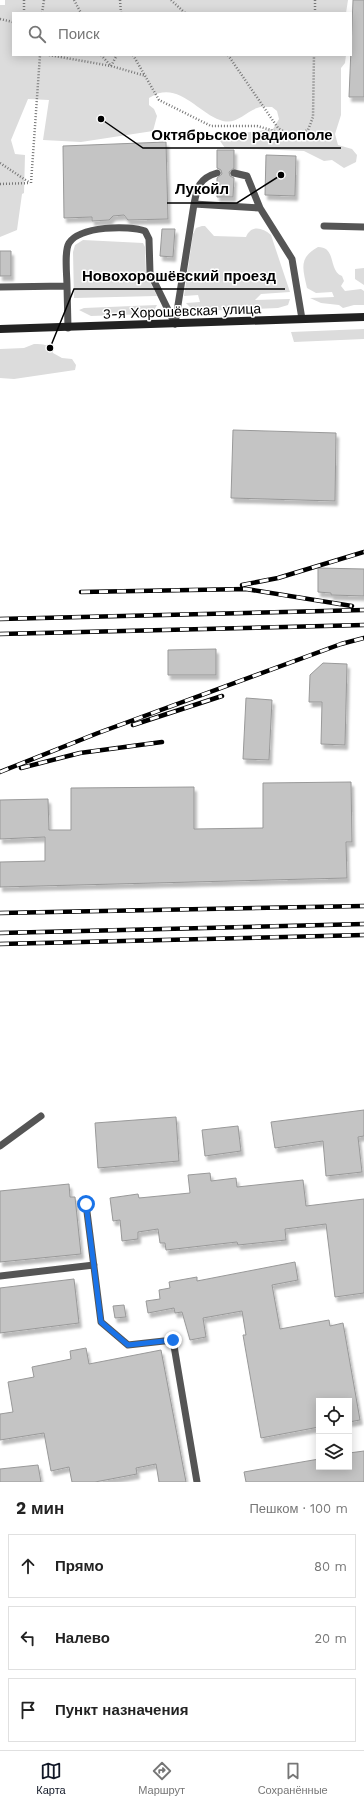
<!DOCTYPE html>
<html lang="ru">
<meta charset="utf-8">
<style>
body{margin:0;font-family:"Work Sans",sans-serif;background:#f2f2f2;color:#222}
.controls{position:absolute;right:12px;bottom:12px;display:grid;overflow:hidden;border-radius:0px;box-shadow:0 2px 10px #0003}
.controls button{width:36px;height:36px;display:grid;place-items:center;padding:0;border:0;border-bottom:1px solid #e0e0e0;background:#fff;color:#222;font:20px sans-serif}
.stop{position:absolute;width:12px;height:12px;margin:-9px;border:3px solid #1a73e8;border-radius:50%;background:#fff}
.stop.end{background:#1a73e8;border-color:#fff;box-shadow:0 1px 4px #0008}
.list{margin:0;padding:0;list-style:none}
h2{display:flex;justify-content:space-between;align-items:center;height:52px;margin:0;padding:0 16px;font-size:17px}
h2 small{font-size:13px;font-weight:400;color:#767676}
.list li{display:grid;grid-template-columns:26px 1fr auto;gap:12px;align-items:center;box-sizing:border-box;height:64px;margin:0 8px 8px;padding:0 8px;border:1px solid #e0e0e0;border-radius:0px}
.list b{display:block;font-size:15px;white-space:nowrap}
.list em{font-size:13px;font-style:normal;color:#767676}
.icon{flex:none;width:22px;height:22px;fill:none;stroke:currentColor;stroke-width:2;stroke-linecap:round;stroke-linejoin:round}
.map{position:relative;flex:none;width:364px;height:1482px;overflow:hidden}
.search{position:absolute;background:#fff;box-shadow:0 2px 10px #0003;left:12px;right:12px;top:12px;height:44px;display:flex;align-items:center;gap:10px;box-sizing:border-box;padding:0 14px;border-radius:0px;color:#767676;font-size:15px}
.sheet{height:268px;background:#fff}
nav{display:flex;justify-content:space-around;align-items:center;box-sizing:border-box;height:56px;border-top:1px solid #e0e0e0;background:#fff;font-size:11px;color:#767676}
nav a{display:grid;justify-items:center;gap:2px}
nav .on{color:#111827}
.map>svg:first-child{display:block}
.green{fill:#dcdcdc}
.building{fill:#c4c4c4;stroke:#999;filter:url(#shadow)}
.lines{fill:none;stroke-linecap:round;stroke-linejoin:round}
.path{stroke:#777;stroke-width:2.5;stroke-dasharray:1 2;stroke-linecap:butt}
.lane{stroke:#555;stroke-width:7}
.secondary{stroke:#222;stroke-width:8}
.rail-casing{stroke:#000;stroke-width:4.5}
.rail{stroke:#fff;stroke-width:3;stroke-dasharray:9;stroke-linecap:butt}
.route{stroke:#1a73e8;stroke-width:5}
.labels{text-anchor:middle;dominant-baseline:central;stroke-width:3;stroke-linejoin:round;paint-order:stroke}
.street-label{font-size:14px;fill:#000;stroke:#fff}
.leader{fill:none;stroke:#000;stroke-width:1.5}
.callout-dot{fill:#000;stroke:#fff;stroke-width:1.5}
.callout-label{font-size:15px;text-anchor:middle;font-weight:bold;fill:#000;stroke:#fff;stroke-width:3;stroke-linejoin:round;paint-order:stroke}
</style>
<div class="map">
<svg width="364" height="1482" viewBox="0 0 364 1482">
<defs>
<filter id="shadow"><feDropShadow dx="2.5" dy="4.5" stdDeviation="1" flood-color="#0004"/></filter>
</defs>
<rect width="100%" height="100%" fill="#fff"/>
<!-- green -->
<path class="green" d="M5 0H348L346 13H13V55H346L345 63 341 68V115L335 134 338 145 352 149 357 155 356 162 344 168 332 160 324 161 304 151 225 148 220 141 225 135 273 129 279 119 277 111 272 107C267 107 261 106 257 108 244 113 235 126 220 120 197 112 177 79 149 98V105L154 109 157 116 153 131 81 142 43 140 49 100 28 99 11 140 15 154 25 155 24 193 22 194 17 230 0 237V5H5Z
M202 226H205L214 236 246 237C251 225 262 227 271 235L290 292 261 294 255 300 290 299 288 305 278 308 200 311 190 307 186 303 200 302 198 295 184 296 193 234 196 228Z
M83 240 143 243 145 247 146 274 157 296 74 298 73 252 75 245Z
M318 247C337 247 328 271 342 276L344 281 341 286 345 291 361 289 364 291V305H354L343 308 339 305 321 303 310 298 334 297 332 292 316 293 307 288C303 269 298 258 318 247Z
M364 268V285L355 279V269Z
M157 305 153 312 148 314 91 316 79 310 84 308Z
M364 329V339L294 342 291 332Z
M34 344C44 344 49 344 53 353L62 358 72 359 76 365 75 370 14 379 0 378V349L24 348Z"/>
<!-- building -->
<path class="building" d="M353 0H364V97H349Z
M166 142 168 219 128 220 124 215 113 216 109 220 92 221V217L64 218 63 146Z
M217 150H234V168L229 172 230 176 234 178 233 197H217V178L222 174 221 170 217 168Z
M266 155 296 156 295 196 265 195Z
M162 229H175L173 257 160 256Z
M0 251H11V276H0Z
M233 430 336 433 335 501 231 498Z
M318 568 364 569V596L331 595V593L318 592Z
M216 649V675H168V650Z
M323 663 347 664 345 745 321 744 322 702H309L310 675Z
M246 698 272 700 269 760 243 759Z
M351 782 352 842H346L347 878 0 887V862L45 861V837L0 839V800L48 799 49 830H71V788L194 787V829L263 828V783Z
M364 1110V1136L358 1137 362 1172 326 1176 323 1141 275 1148 271 1122Z
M176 1117 179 1161 98 1168 95 1123Z
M238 1126 241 1151 205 1156 202 1130Z
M210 1173 211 1181 236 1178 237 1187 303 1180 306 1206 364 1199V1293L335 1297 326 1224 285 1229 286 1240 238 1245 237 1242 166 1250 165 1243H160L158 1229 138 1232V1239L122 1241 120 1220 113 1221 110 1198 138 1194 139 1198 190 1193 188 1175Z
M69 1184 70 1197H75L81 1254 0 1262V1191Z
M295 1262 298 1280 272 1285 280 1329 329 1320 330 1326 343 1323 360 1420 349 1422V1401H319V1427L261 1438 243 1335H246L242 1311 203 1318 206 1337 190 1340 182 1312 175 1313 174 1308 148 1313 146 1301 160 1299 159 1290 170 1288 169 1282 197 1277V1281Z
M74 1279 79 1323 0 1333V1288Z
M124 1305 126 1317 115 1318 113 1306Z
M86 1348 89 1364 161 1350 186 1482H159L156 1464 136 1468 137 1474 95 1482H72L69 1467 51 1471 44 1433 0 1440V1414L13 1412 8 1382 34 1377 32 1367 71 1359 70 1351Z
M364 1451V1482H246L244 1472 319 1459V1467H349V1453Z
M38 1465 41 1482H0V1469Z"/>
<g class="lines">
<!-- path -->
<path class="path" d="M24 0V13
M74 0 81 13
M120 0 121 13
M171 0 185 13
M42 13 44 0
M315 13V0
M0 19 13 22
M49 55 111 66 146 76
M101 55 111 66
M133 55 159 100 211 126H257L292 136 308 130 313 117 314 55
M228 55 278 128 288 134
M111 66 117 55
M0 163 30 183
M31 183 40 55
M0 184 30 183"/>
<!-- lane -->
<path class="lane" d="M234 173 247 176 260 208
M194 204C197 188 199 178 217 173
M324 226 364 227
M67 286C67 276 64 251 69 243 80 226 129 225 145 231L149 239 150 273 175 324 194 204 260 208 292 259 302 319
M0 287 67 286 68 328
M0 1146 41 1116
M86 1204 101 1322 128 1345 173 1340 197 1482
M0 1276 94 1265"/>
<!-- secondary -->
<path class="secondary" d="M0 329 364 317"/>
<!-- rail casing -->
<g class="rail-casing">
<path id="rail" d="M242 585 278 578 364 552
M81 592 246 589 352 606
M0 619 364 610
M0 634 364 625
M133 725 222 696
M21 768 80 753 162 742
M0 772 98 733 341 644 364 638
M0 913 364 906
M0 933 364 924
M0 944 364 935"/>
</g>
<!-- rail -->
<use href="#rail" class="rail"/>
</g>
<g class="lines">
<!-- route -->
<path class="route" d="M86 1204 101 1322 128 1345 173 1340"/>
</g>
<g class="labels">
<!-- street labels -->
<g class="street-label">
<text transform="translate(182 311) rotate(-2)">3-я Хорошёвская улица</text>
</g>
</g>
<!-- callouts -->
<path class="leader" d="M101 119L143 148H341M281 175L237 203H167M50 348L74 289H285"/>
<g class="callout-dot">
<circle cx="101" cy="119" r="4"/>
<circle cx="281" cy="175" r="4"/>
<circle cx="50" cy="348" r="4"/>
</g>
<g class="callout-label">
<text x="242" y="140">Октябрьское радиополе</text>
<text x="202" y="194">Лукойл</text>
<text x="179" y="281">Новохорошёвский проезд</text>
</g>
</svg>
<div class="controls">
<button><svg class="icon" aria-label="locate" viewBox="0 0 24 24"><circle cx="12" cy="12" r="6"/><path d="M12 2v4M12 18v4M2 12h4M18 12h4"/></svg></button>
<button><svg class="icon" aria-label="layers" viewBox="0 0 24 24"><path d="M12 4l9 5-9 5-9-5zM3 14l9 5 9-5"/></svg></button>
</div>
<div class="stop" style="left:86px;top:1204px"></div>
<div class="stop end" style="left:173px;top:1340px"></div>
<div class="search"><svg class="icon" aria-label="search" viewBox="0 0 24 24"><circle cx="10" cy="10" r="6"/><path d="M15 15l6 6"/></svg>Поиск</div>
</div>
<section class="sheet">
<h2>2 мин<small>Пешком · 100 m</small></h2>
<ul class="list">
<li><svg class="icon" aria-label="ahead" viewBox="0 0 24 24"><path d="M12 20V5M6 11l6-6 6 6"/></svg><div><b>Прямо</b></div><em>80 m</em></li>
<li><svg class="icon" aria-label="left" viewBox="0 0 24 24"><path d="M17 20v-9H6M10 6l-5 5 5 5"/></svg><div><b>Налево</b></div><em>20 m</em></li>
<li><svg class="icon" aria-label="arrive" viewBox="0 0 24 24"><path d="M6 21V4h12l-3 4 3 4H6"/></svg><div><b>Пункт назначения</b></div></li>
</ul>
</section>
<nav>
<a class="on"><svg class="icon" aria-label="map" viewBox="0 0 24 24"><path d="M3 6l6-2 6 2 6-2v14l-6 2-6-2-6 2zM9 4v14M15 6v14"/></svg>Карта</a>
<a><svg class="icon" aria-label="directions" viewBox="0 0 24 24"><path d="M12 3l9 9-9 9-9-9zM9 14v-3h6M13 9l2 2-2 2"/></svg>Маршрут</a>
<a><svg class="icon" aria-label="saved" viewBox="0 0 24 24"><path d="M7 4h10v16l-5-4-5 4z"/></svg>Сохранённые</a>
</nav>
